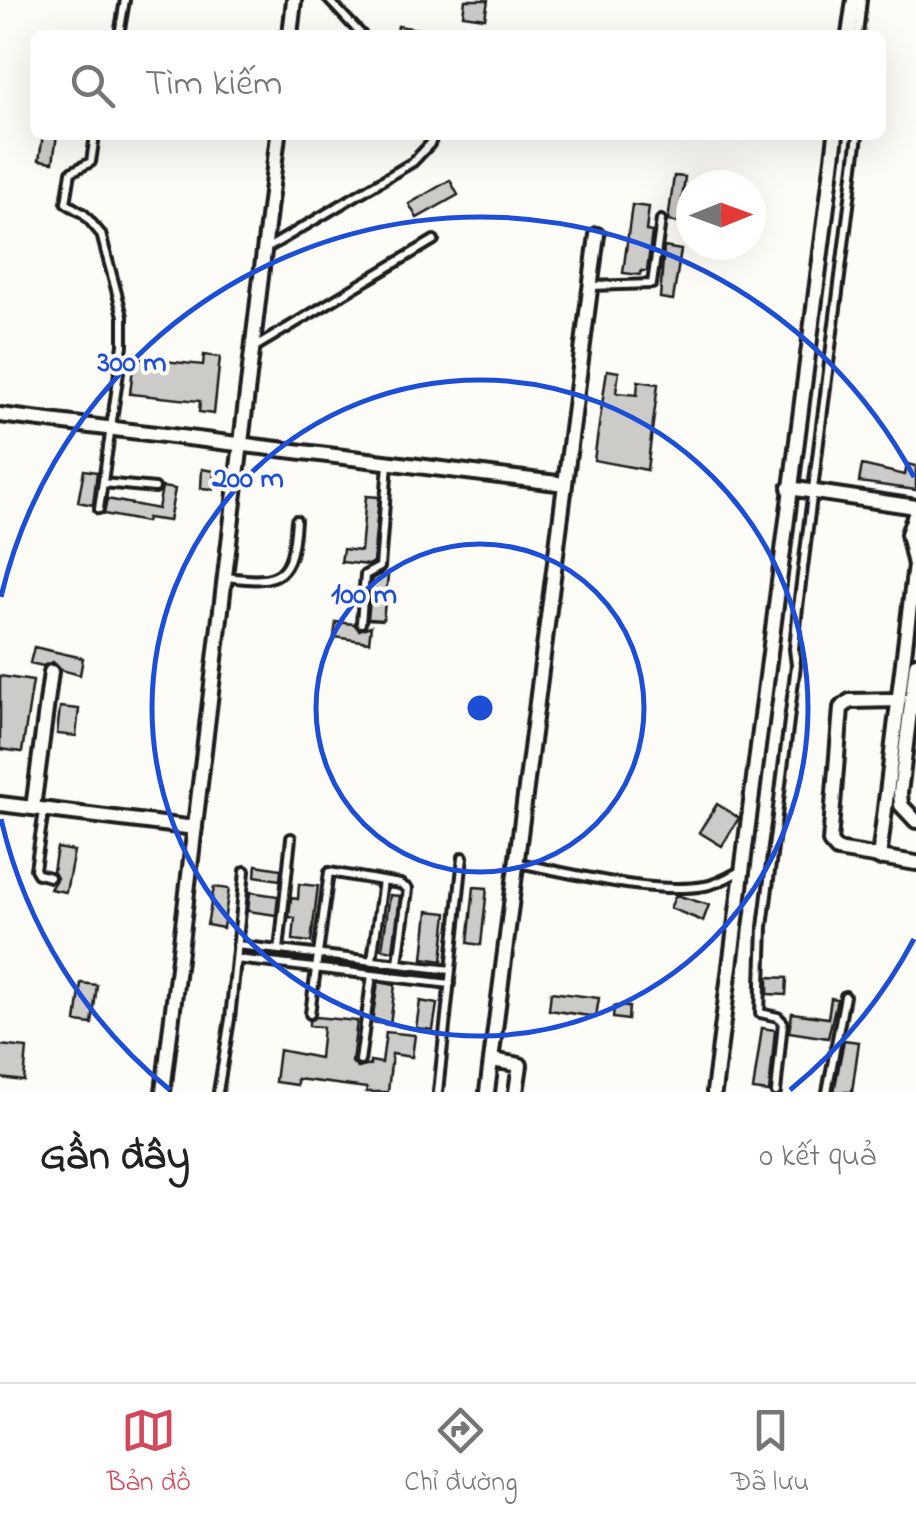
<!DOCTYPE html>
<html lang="vi">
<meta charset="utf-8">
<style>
body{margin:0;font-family:"Indie Flower",sans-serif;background:#f2f2f2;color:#222}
.compass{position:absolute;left:676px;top:170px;width:90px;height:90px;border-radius:50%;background:#fff;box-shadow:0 10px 40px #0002;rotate:89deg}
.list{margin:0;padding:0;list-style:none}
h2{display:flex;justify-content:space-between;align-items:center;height:130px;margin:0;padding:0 40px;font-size:42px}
h2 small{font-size:32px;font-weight:400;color:#767676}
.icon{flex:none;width:55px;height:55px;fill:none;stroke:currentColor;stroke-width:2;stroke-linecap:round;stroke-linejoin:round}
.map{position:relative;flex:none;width:916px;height:1092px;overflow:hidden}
.search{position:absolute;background:#fff;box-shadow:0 10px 40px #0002;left:30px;right:30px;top:30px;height:110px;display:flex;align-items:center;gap:25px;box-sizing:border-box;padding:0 35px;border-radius:15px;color:#767676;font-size:38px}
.sheet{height:290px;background:#fff}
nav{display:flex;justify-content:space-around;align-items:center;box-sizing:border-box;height:140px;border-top:2px solid #e0e0e0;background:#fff;font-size:28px;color:#767676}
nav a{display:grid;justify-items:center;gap:5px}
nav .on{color:#d1495b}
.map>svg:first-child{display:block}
.building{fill:#cccbc8;stroke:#1c1c1c;stroke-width:2.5}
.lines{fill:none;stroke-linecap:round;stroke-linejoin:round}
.lane-casing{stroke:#1c1c1c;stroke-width:14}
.street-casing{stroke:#1c1c1c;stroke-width:20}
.lane{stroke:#fdfcf7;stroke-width:6}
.street{stroke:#fdfcf7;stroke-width:12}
.ring{fill:none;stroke:#1d4ed8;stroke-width:5}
.centre{fill:#1d4ed8;stroke:#fdfcf7;stroke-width:5}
.ring-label{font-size:30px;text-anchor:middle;font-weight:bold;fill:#1d4ed8;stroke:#fdfcf7;stroke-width:8;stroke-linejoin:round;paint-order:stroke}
</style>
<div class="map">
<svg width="916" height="1092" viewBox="0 0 916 1092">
<rect width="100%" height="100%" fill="#fdfcf7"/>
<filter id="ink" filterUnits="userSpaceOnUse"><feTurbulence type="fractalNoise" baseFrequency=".01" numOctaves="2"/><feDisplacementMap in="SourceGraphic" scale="20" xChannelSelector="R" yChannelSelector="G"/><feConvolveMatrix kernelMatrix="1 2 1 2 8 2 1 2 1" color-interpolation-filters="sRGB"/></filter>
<g filter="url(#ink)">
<!-- building -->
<path class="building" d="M465 0H488L485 18 463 15Z
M398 26 424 30V35H396Z
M43 135H57L53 162 39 160Z
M674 176 685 177 679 223 668 221Z
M450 180 458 195 417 218 409 204Z
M632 205 649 207 646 231 652 232 647 271H641L640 275 623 273Z
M664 247 681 250 673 300 660 298Z
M204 355 220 357 214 414 199 412 200 401 130 394 134 358 203 365Z
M607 370 619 372 616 393 637 395 638 381 658 384 647 470 594 460Z
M907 464 916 466V490L859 482 862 465 905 475Z
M202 469 214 471 213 489 201 488Z
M84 470 97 472 93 505 78 502Z
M162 487 175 489 169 521 147 518 146 522 104 514 107 499 158 509Z
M366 496 379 497 373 563 368 565 341 562 343 549 361 551Z
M379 575 388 576 383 620 368 619 372 579Z
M336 622 354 624 359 630 371 626 369 642 334 637Z
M34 647 83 658 80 675 61 670 53 662 43 666 30 663Z
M0 676 33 681 22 752 0 749Z
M60 707 79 709 76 736 57 734Z
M717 804 739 818 722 846 699 832Z
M57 848 74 851 66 892 50 889 57 878 53 871Z
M256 865 281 869 280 880 255 876Z
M299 884 318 886 311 942 293 940 295 918 289 917 291 898 298 899Z
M214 887 229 889 223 928 207 925Z
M474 887 487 888 481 945 468 943Z
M250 892 278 896 276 915 248 911Z
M390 895 400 896 393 951 382 949Z
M676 895 709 905 703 921 670 908Z
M428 911 447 913 442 961 423 958Z
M768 977 787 978 786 995 768 994Z
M378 982 395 985 390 1025 372 1022Z
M81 983 97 985 92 1024 76 1022Z
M551 992 599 998 596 1017 549 1010Z
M831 998 837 999 828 1038 789 1032 792 1013 828 1018Z
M420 1001 437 1004 433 1030 416 1028Z
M614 1006 629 1007 628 1020 613 1018Z
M316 1017 357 1021 352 1062 358 1068 370 1065V1061L382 1063 386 1032 415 1035 412 1057 392 1054 388 1092H366L367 1088 297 1079V1085L275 1082 279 1050 320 1058 323 1027 309 1026V1021Z
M762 1028 775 1030 769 1092 753 1090Z
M844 1040 859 1042 852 1092H834Z
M0 1045 27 1048 24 1081 0 1078Z"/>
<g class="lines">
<!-- lane casing -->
<g class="lane-casing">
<path id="lane" d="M329 0 362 35
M119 35 125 0
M858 35 862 0
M95 135 91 162 71 172 66 203 84 214 101 234 123 316V345L99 509
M266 249 413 162 430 144 434 135
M590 286 652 284 661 220
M252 349 434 240
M103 483 155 488
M226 577C281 584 292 579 296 520
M361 623 365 575 380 567 388 464
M44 811 35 869 38 874 50 877
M518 863C572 873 651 895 705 886 717 884 729 877 740 871
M237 945 451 970
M279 950 291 838
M236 959 450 984
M372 960 383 881
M310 1014 329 872 400 884 408 889 398 963
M360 1061 372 975
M218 1092 230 1019 245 871
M438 1092 463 857
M776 1092 783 1022 778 1017 760 1013 763 927 796 665 794 649 798 607 858 135
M827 1092 845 996"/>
</g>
<!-- street casing -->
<g class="street-casing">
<path id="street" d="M290 35 294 0
M849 35 854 0
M0 415 565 484
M789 488 916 507
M916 664 900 793 901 805 916 821
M899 700 850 701 841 708 830 842 837 850 916 863
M0 804 195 828
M33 808 51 672
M879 858 915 565 908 534 916 512
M492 1060 520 1065 516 1092
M163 1092 278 135
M487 1092 597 235
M714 1092 836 135"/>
</g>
<!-- lane -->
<use href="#lane" class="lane"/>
<!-- street -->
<use href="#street" class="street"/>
</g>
</g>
<!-- distance rings -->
<g class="ring">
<circle cx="480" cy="708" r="164"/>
<circle cx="480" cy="708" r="328"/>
<path d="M914 939A492 492 0 0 1 790 1090M170 1090A492 492 0 0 1 1 819M1 597A492 492 0 0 1 914 477"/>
</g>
<circle cx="480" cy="708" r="15" class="centre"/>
<g class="ring-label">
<text x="132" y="371">300 m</text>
<text x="248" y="487">200 m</text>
<text x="364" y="603">100 m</text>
</g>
</svg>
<svg class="compass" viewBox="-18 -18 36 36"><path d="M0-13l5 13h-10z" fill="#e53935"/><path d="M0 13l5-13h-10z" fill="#767676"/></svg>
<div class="search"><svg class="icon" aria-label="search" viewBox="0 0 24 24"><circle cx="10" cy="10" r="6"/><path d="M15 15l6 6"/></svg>Tìm kiếm</div>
</div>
<section class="sheet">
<h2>Gần đây<small>0 kết quả</small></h2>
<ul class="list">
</ul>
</section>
<nav>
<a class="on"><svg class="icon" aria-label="map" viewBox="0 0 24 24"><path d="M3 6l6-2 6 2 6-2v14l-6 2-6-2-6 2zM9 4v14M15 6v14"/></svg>Bản đồ</a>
<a><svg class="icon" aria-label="directions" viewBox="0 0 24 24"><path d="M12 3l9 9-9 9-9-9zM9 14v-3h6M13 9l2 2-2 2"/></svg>Chỉ đường</a>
<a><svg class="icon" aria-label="saved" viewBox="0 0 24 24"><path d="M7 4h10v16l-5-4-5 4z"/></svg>Đã lưu</a>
</nav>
